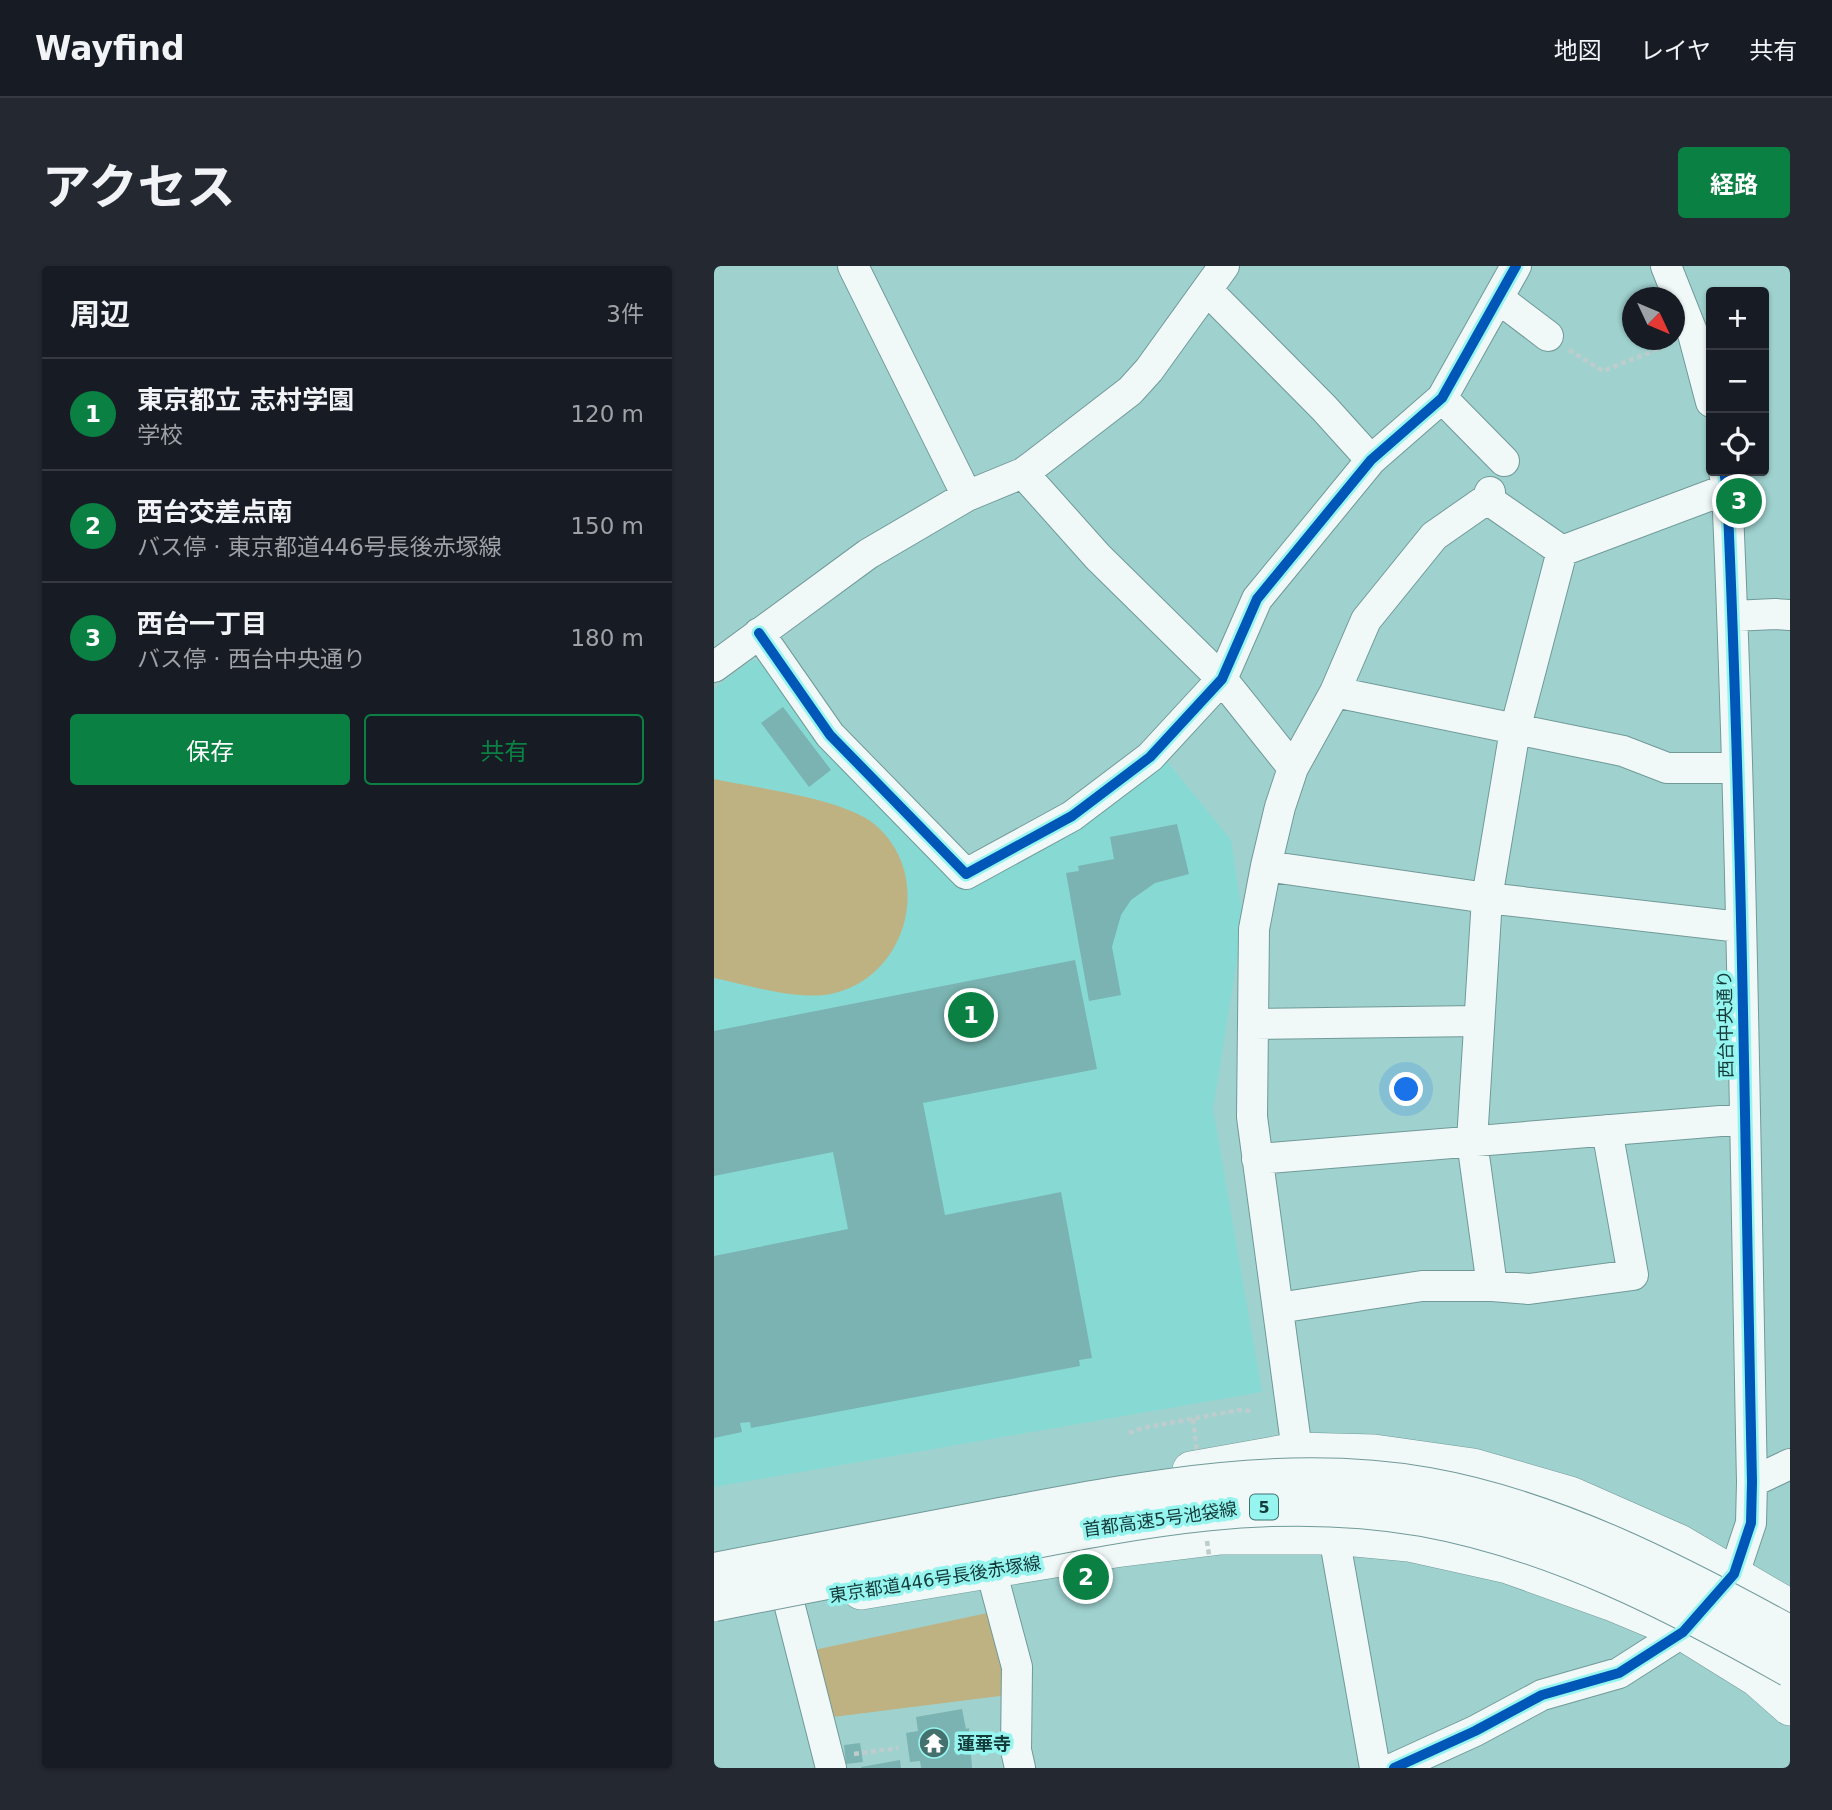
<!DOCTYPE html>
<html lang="ja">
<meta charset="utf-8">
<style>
body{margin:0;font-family:"DejaVu Sans","Noto Sans JP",sans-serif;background:#242831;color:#f1f3f6}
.controls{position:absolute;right:21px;top:21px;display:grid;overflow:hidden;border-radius:7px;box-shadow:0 2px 5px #0004}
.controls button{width:63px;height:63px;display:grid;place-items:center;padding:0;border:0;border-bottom:2px solid #363941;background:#171b24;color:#f1f3f6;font:35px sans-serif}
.compass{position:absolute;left:908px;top:21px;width:63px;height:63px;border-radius:50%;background:#171b24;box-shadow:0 2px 5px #0004;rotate:134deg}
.you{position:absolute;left:693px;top:824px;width:24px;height:24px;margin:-18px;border:5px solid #fff;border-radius:50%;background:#1a73e8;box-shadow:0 0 0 10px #1a73e833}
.badge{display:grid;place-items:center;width:46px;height:46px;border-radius:50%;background:#0b8043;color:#fff;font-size:23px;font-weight:700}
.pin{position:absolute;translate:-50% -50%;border:4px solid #fff;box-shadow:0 2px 7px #0006}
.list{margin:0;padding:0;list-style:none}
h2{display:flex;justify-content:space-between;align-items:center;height:91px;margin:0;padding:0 28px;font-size:30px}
h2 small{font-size:23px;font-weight:400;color:#9ea1a6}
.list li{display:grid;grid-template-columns:46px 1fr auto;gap:21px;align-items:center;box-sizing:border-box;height:112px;padding:0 28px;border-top:2px solid #363941}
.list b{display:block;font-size:26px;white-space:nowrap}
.list p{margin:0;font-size:23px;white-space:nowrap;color:#9ea1a6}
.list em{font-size:23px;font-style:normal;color:#9ea1a6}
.actions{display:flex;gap:14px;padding:21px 28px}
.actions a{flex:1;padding:16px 0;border:2px solid #0b8043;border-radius:7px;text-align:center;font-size:24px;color:#0b8043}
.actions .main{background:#0b8043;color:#fff}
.icon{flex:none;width:38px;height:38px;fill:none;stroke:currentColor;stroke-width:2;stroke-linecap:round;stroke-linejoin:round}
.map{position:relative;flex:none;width:1076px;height:1502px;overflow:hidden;border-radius:7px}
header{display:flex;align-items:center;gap:42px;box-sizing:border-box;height:98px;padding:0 35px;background:#171b24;border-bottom:2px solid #363941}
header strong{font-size:33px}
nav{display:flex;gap:38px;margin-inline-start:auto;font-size:24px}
.intro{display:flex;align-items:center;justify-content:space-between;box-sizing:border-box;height:168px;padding:0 42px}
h1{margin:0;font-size:49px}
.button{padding:18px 32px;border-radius:7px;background:#0b8043;color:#fff;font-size:24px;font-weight:700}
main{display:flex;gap:42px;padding:0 42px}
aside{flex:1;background:#171b24;border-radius:7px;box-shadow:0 2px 5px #0004}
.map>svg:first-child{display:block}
.built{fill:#87d9d4}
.green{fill:#beb283}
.building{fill:#7ab3b1}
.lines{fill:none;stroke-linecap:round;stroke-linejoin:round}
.minor-casing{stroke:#709a98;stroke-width:32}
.major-casing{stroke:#709a98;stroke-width:38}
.path{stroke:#bdcccc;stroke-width:4.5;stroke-dasharray:5 3.5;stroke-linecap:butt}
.minor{stroke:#f1f8f8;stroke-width:30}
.major{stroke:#f1f8f8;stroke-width:37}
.highway-bridge-casing{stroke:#709a98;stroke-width:40;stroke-linecap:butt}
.path-bridge{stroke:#bdcccc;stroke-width:4.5;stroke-dasharray:5 3.5;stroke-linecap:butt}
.highway-bridge{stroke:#f1f8f8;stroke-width:38}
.cycleway-casing{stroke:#97f5f0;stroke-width:15}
.cycleway{stroke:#0057b8;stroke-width:10}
.labels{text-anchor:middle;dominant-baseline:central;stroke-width:7;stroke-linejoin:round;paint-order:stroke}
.shield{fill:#97f5f0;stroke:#3b7371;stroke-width:2}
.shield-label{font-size:16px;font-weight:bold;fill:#133b3a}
.street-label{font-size:18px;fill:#133b3a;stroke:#97f5f0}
.poi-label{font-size:18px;font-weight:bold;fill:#133b3a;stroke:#97f5f0;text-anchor:start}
</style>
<header>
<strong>Wayfind</strong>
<nav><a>地図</a><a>レイヤ</a><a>共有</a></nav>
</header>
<div class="intro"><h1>アクセス</h1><a class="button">経路</a></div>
<main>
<aside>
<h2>周辺<small>3件</small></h2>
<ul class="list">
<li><span class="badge">1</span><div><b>東京都立 志村学園</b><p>学校</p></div><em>120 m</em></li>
<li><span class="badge">2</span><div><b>西台交差点南</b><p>バス停 · 東京都道446号長後赤塚線</p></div><em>150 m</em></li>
<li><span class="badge">3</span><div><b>西台一丁目</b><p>バス停 · 西台中央通り</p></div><em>180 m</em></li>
</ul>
<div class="actions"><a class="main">保存</a><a>共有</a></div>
</aside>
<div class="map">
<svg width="1076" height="1502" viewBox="0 0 1076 1502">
<rect width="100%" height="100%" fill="#9fd2cf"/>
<!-- built -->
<path class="built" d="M39 393 49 398 105 472 252 625 369 556 451 493 517 574 529 656 499 843 548 1126 0 1221V423Z"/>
<!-- green -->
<path class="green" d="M0 513C42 522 126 532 159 557 220 606 196 708 121 727 86 736 35 719 0 712Z
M278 1346 294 1429 119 1451 100 1384Z"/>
<!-- building -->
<path class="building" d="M69 441 117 504 95 521 47 457Z
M463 558 475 608 441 617 417 634 407 649 398 681 407 729 375 735 352 607 365 605 364 600 400 593 396 571Z
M361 694 383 803 209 837 231 949 347 926 378 1092 365 1094 366 1100 37 1162 36 1156 26 1157 28 1166 0 1172V990L134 963 119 886 0 910V765Z
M248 1443 252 1463 255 1462 258 1502H207L206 1495 196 1496 192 1467 204 1465 202 1451Z
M146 1477 149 1496 132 1498 130 1479Z
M186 1494 187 1502H147V1501Z"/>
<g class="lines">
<!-- minor casing -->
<g class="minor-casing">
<path id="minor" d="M139 0 253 230
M952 0 979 68 997 136
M493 24 610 142 657 194
M784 32 834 70
M728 132 790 195
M309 207 384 291 508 413 579 502
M773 233 848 285
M1019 350 1061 348 1076 349
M45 367 116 469 252 608 358 550 436 491 508 413 543 333 657 194 728 132 802 0
M0 401 154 288 253 230 309 207 320 199 416 125 435 104 510 0
M621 426 909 485 953 502H1022
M552 600 773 632 1026 661
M540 758 765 755
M543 893 1031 853
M778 1020 815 1023 919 1009 893 864
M564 1042 708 1020H778L758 875 773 632 801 464 848 285 1013 223
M583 1185 538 851 540 663 552 600 566 541 579 502 621 426 652 354 720 270 773 233 776 226
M1038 1216 1076 1198
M620 1270 661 1502
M277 1304 303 1401 302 1484 306 1502
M75 1337 117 1502
M680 1502 761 1465 828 1429 905 1407 969 1366 1020 1308 1037 1257 1038 1216C1031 885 1028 554 1013 223L1010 205"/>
</g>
<!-- major casing -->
<g class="major-casing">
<path id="major" d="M477 1204 583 1185 660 1187 759 1201 856 1229 965 1277 1076 1342
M147 1325 401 1283 507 1270H620L695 1277 794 1299 897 1336 969 1366 1043 1412 1076 1441"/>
</g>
<!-- path -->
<path class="path" d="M855 84 889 105 954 79
M415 1167 429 1162 525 1144 538 1145
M140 1488 184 1482"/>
<!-- minor -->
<use href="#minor" class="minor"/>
<!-- major -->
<use href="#major" class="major"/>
<!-- highway-bridge casing -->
<g class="highway-bridge-casing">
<path id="highway-bridge" d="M0 1306C97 1287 195 1269 292 1250 431 1224 573 1196 714 1221 842 1244 963 1307 1076 1369
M0 1336C94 1318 187 1299 281 1281 426 1252 560 1225 709 1251 841 1275 961 1337 1076 1402"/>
</g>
<!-- path-bridge -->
<path class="path-bridge" d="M479 1153 483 1187
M493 1275 495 1289"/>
<!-- highway-bridge -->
<use href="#highway-bridge" class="highway-bridge"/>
<!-- cycleway casing -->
<g class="cycleway-casing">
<path id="cycleway" d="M45 367 116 469 252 608 358 550 436 491 508 413 543 333 657 194 728 132 802 0
M680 1502 761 1465 828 1429 905 1407 969 1366 1020 1308 1037 1257 1038 1216C1031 885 1028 554 1013 223L1010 205"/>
</g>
<!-- cycleway -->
<use href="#cycleway" class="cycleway"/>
</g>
<!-- icons -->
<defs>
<g id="temple-disc" transform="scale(1.575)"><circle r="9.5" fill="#44706e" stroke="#97f5f0"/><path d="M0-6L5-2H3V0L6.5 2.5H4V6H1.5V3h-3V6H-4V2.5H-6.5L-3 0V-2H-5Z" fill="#fff"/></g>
</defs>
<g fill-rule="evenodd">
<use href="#temple-disc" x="220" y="1477"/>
</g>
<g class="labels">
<!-- shield labels -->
<rect class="shield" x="536" y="1228.5" width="28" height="25" rx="5"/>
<g class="shield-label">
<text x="550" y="1241">5</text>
</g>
<!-- street labels -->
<g class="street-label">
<text transform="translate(1011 758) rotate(-91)">西台中央通り</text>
<text transform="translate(446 1253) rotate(-8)">首都高速5号池袋線</text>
<text transform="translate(221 1313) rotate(-9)">東京都道446号長後赤塚線</text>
</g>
<!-- poi labels -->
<g class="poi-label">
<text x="243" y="1477">蓮華寺</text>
</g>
</g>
</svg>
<div class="controls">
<button>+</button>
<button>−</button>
<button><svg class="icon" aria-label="locate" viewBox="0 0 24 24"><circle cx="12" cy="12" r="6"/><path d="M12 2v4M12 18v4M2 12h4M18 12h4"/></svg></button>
</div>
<svg class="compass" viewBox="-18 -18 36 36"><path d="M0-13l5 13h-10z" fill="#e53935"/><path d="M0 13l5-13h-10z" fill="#9ea1a6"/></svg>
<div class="you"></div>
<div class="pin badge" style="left:257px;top:749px">1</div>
<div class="pin badge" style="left:372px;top:1311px">2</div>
<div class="pin badge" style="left:1025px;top:235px">3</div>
</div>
</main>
